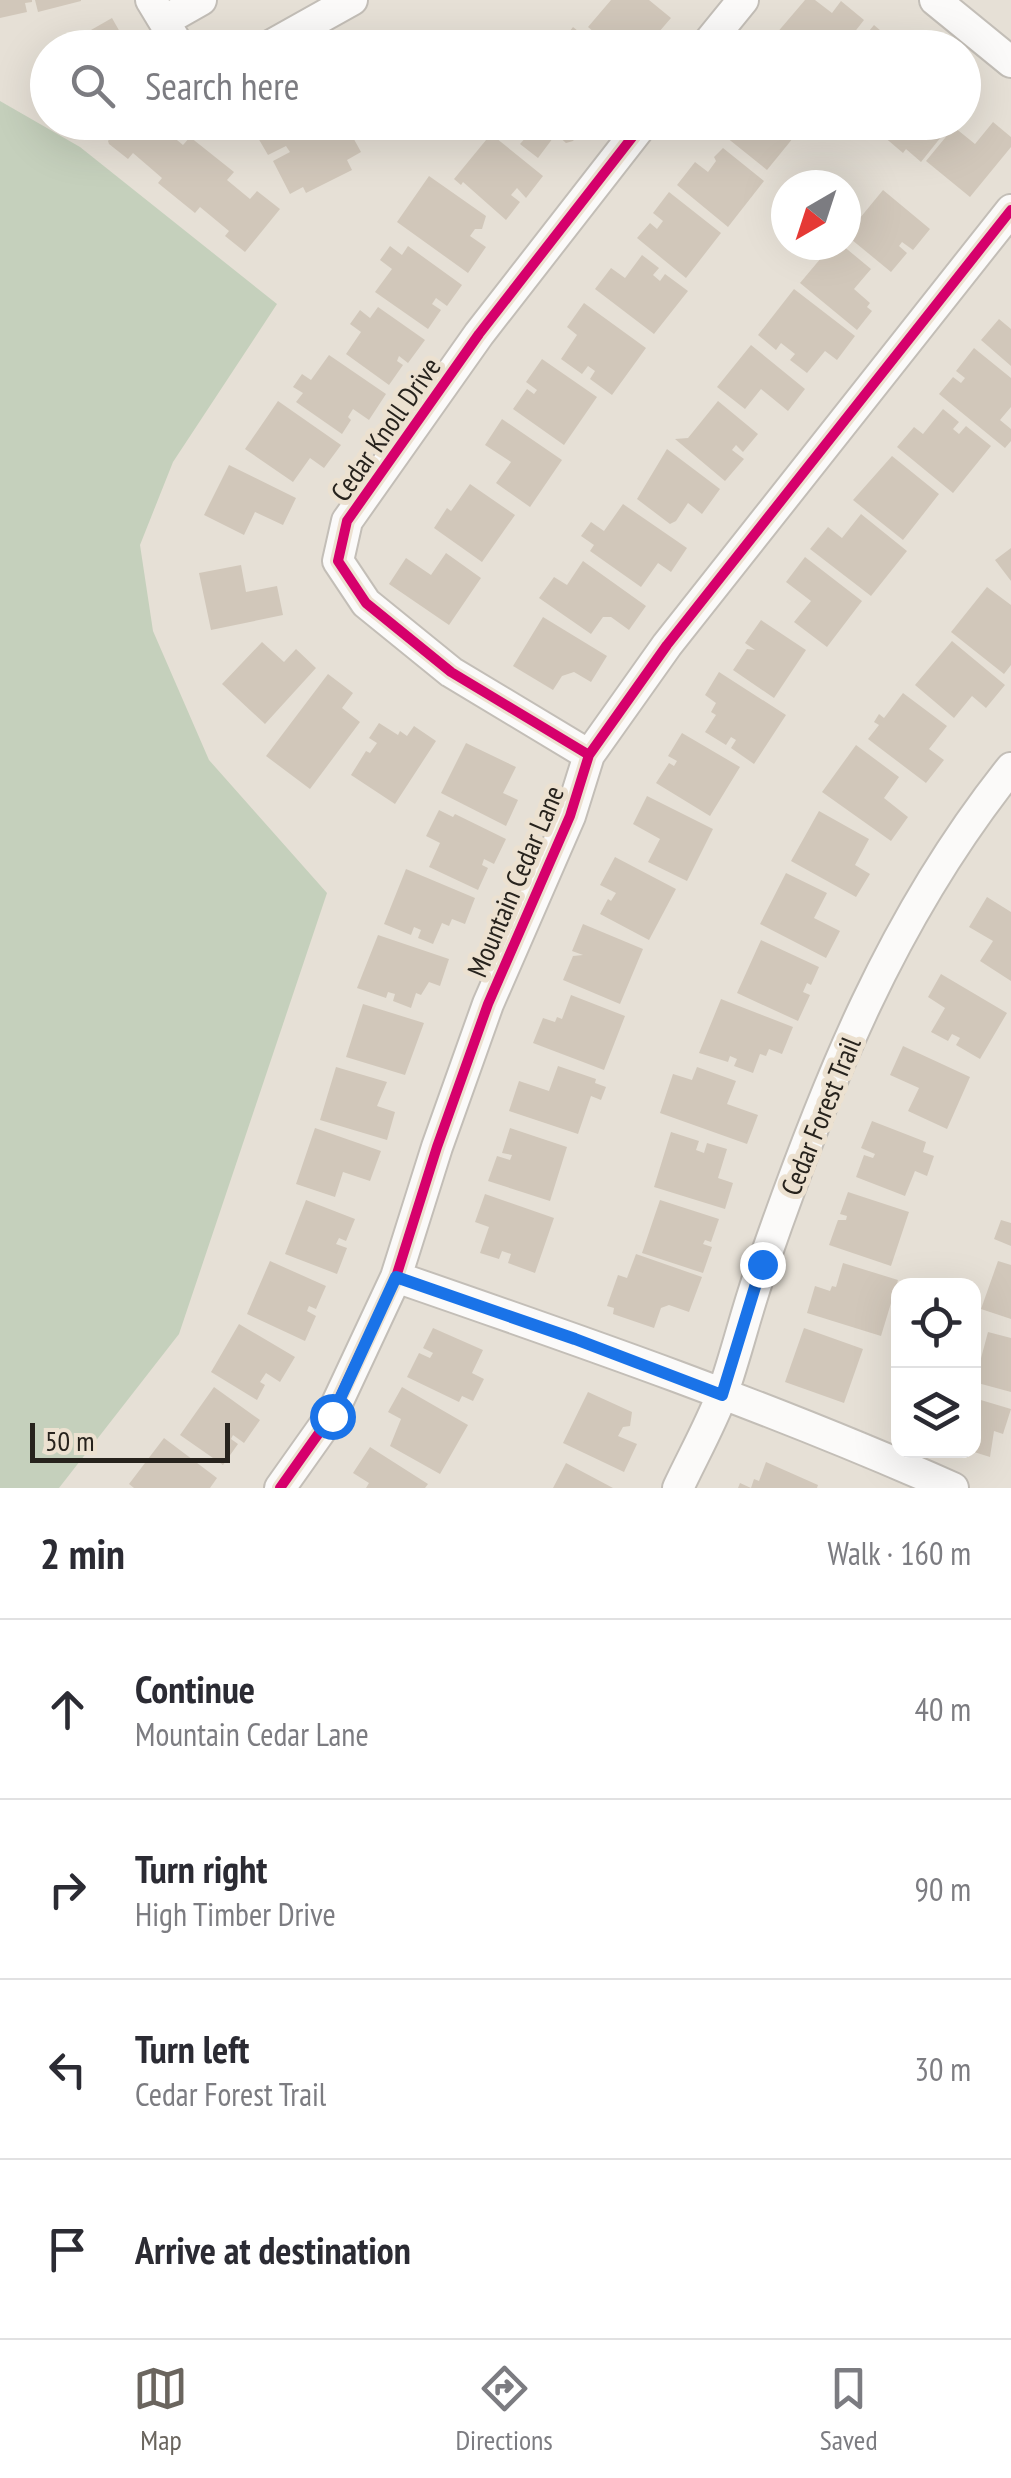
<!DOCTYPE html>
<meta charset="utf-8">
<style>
body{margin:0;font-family:"PT Sans Narrow",sans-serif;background:#f7f7f7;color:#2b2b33}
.controls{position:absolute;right:30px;bottom:30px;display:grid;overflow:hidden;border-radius:20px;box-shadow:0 10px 40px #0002}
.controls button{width:90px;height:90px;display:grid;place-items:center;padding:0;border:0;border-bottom:2px solid #e1e1e2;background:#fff;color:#2b2b33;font:50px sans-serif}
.compass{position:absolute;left:771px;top:170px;width:90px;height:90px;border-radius:50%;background:#fff;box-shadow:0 10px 40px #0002;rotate:219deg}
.scale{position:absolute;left:30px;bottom:25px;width:200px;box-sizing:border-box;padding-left:10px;border:5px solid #27231d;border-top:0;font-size:28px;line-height:35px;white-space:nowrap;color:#27231d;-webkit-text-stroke:8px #ece1d0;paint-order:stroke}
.stop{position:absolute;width:30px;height:30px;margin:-22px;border:8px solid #1a73e8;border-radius:50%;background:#fff}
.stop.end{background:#1a73e8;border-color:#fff;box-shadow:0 2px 10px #0008}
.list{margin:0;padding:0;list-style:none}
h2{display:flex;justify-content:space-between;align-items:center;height:130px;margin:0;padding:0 40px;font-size:42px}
h2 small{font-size:32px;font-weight:400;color:#7c7c81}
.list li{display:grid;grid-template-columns:65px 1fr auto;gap:30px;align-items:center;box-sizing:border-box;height:180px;padding:0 40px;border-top:2px solid #e1e1e2}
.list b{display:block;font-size:38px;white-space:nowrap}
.list p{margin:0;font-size:32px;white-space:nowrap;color:#7c7c81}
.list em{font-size:32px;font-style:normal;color:#7c7c81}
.icon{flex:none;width:55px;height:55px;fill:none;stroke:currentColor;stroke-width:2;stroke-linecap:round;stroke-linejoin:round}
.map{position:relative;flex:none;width:1011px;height:1488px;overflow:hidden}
.search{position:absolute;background:#fff;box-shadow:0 10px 40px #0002;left:30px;right:30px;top:30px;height:110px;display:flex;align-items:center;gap:25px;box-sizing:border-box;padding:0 35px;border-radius:55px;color:#7c7c81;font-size:38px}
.sheet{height:850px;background:#fff}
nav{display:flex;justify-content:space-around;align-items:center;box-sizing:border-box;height:140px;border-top:2px solid #e1e1e2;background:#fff;font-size:28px;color:#7c7c81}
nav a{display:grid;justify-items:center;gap:5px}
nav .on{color:#6a655e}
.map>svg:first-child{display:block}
.green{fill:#c5d0bc}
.building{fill:#d1c7ba}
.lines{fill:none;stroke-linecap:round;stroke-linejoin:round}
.minor-casing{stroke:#c3beb7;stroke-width:34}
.minor{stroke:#fbfaf9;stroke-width:30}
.cycleway-casing{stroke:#ece1d0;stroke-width:16}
.cycleway{stroke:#d6006c;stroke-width:10}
.route{stroke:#1a73e8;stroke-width:12}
.labels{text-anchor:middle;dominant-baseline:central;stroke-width:10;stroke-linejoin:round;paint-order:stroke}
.street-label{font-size:28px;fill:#27231d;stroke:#ece1d0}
</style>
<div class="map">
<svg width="1011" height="1488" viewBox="0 0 1011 1488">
<rect width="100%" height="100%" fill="#e6e0d6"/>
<!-- green -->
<path class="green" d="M0 101 80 147 277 304 173 462 140 545 153 631 209 760 327 893 179 1334 59 1488H0Z"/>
<!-- building -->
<path class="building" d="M0 0H32V2L25 3 27 12 0 18Z
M35 0H81V1L38 12Z
M611 0H649L671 18 652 40 643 32 640 36 646 41 640 48H613L588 27Z
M805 0H815L832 13 841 1 864 20 842 48H778L770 41Z
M112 18 129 48H91L84 34Z
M874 25 895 43 891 48H855Z
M573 27 599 48H557Z
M128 122H163L160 126 183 145 190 137 234 172 227 180 250 199 257 191 280 209 245 252 225 236 229 231 200 207 195 213 158 183 162 178 133 153 128 159 109 144 108 141 120 125 124 127Z
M254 122H325L320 126 324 134 339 126 344 135 350 132 361 152 347 160 352 170 306 193 303 187 290 194 273 161 290 152 286 146 268 155 250 124Z
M492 122H583L584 127 573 141 566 143 556 134 538 158 520 144 527 136 520 131 513 139Z
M721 122H797L802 127 767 170 716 129Z
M882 122H953L921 162 906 149 903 153 876 130Z
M993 122 1011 137V147L970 197 926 161 954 127 975 144Z
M491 134 543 176 526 198 517 188 511 195 520 202 506 220 463 182 461 185 454 179Z
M723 148 764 181 728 227 677 185 695 162 708 172 716 161 714 157Z
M429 176 486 216 482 229H475L470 236 486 247 468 273 397 222Z
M883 190 930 229 913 250 902 242 899 246 907 253 891 272 846 235Z
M669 192 721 233 686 278 637 238 650 223 657 229 663 221 653 213Z
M832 245H842L871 269 854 289 870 303 867 307 872 311 857 330 800 283Z
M390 246 402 255 408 246 462 285 447 306 436 298 432 304 441 310 428 329 375 292 392 269 380 260Z
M642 255 659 268 653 275 660 281 665 274 688 291 654 334 595 289 611 268 625 278Z
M794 289 855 336 837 360 825 351 807 373 790 360 795 354 781 343 776 350 758 335Z
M584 303 646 348 612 395 590 379 595 371 588 366 582 374 561 359 577 335 567 327Z
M378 307 425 340 408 363 399 356 397 361 403 365 389 385 346 354 361 332 350 324 360 310 370 318Z
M999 319 1011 329V366L981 340Z
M751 345 805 389 788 411 761 389 745 409 717 387Z
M974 348 1011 378V407L1000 420 1011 429V441L1005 448 939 394 953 377 961 383 965 378 956 371Z
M329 355 386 394 369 420 353 409 348 417 351 420 342 434 296 402 303 393 293 387 302 374 311 380Z
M542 359 597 397 564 445 513 409 527 389 534 394 537 390 526 382Z
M278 401 341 445 324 468 310 458 293 482 245 449Z
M718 401 758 434 743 452 736 445 732 450 744 459 725 481 675 439 688 438Z
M943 409 959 422 953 429 959 434 966 426 991 446 953 493 897 447 914 427 923 434Z
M502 419 562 460 530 507 496 483 511 462 485 445Z
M667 449 720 489 702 514 688 503 676 521 670 524 637 499Z
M892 456 939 494 903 540 853 500Z
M229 465 296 498 283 525 255 512 244 535 204 515Z
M470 484 515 515 482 562 434 528 447 508 451 511Z
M623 504 687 548 671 572 658 563 641 587 590 551 594 545 581 536 591 522 604 531Z
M861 514 907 551 871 596 810 549 828 527 842 538Z
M1011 548V581L995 560Z
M446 553 481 578 449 625 389 584 406 558 431 575Z
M805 557 862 601 827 647 794 622 811 601 786 582Z
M583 561 646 606 629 630 611 617H603L591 634 539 598 554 577 567 585Z
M241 565 246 592 277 586 283 615 211 630 199 573Z
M987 587 1011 605V665L1004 674 951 632Z
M543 617 607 656 591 682 574 672 562 676 553 690 513 666Z
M761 620 806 650 774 698 733 670 747 649 755 650 745 643Z
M952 641 1005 685 986 708 972 696 954 718 915 685Z
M262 642 284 662 296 649 316 668 265 724 222 684Z
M719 672 786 715 754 764 731 748 736 740 731 737 726 745 705 732 716 715 711 712 716 703 705 695Z
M328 674 353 693 342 708 360 722 310 789 266 756Z
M903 693 947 726 929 749 944 760 926 783 868 739 879 725 874 722 879 714 884 718Z
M379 723 398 735 400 731 407 736 414 726 436 741 395 804 351 775 366 751 370 753 377 743 369 738Z
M682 733 740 767 710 816 656 783 669 763 674 766 677 761 668 756Z
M466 743 516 767 503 793 518 800 506 826 441 793Z
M856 745 899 777 884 798 908 817 891 841 822 792Z
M647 796 713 829 687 881 648 862 660 839 633 824Z
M439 810 453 817 455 814 506 839 494 864 484 859 482 865 488 868 478 890 429 867 440 843 426 836Z
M819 811 869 839 855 865 870 874 856 897 791 861Z
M615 857 676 889 649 940 600 914 608 899 611 901 616 893 600 885Z
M406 869 475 898 465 924 452 919 449 926 442 923 433 944 418 938 421 930 414 927 411 935 384 924Z
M786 873 827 893 814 918 840 931 826 958 760 924Z
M987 897 1011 912V981L980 961 993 941 969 927Z
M583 924 643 949 620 1004 563 980 573 956 583 955 572 951Z
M378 935 449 959 440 986 429 982 421 995 416 993 411 1008 393 1001 395 994 388 992 386 998 357 988Z
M761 940 819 967 811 985 807 983 803 992 810 995 798 1021 737 993Z
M941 974 1007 1013 980 1059 956 1045 960 1038 952 1034 948 1041 931 1032 945 1008 928 997Z
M571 995 625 1016 604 1070 533 1043 543 1018 555 1022 557 1017 562 1019Z
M721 999 793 1027 782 1054 769 1049 766 1056 760 1054 753 1073 734 1066 737 1059 730 1056 728 1062 699 1053Z
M363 1004 424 1023 405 1075 346 1057Z
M903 1046 970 1077 947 1129 908 1111 919 1088 890 1075Z
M558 1066 596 1079 595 1083 606 1087 601 1100 591 1096 578 1134 509 1111 519 1081 549 1091Z
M336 1067 387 1082 377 1106 395 1112 387 1140 320 1120Z
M697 1067 736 1081 727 1104 758 1115 747 1144 660 1113 673 1074 692 1080Z
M872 1121 926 1142 923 1152 934 1156 927 1176 915 1171 905 1196 856 1177 864 1155 873 1158 875 1154 861 1148Z
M315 1128 381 1151 370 1181 343 1172 335 1197 296 1184Z
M510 1128 567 1147 550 1201 488 1181 497 1156 510 1160 512 1155 502 1153Z
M671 1132 699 1141 696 1150 704 1153 707 1143 727 1149 718 1178 733 1183 725 1209 654 1187Z
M848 1192 909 1212 891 1266 829 1245 838 1220H846L847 1216 840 1214Z
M485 1194 554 1218 535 1273 508 1263 511 1254 502 1251 499 1259 480 1253 489 1227 475 1222Z
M306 1200 355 1219 346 1241 339 1238 336 1244 347 1248 337 1274 285 1254Z
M660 1200 719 1219 711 1242 705 1240 703 1244 712 1247 703 1273 642 1253Z
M1001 1220 1011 1223V1246L994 1239Z
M636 1254 702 1277 689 1312 669 1305 661 1308 654 1328 613 1314 614 1308 607 1306 618 1275 627 1278Z
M270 1261 326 1286 316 1309 309 1306 307 1311 316 1316 305 1341 247 1314Z
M998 1261 1011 1265V1319L981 1309Z
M843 1263 898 1280 881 1336 807 1313 815 1286 830 1291 832 1286 836 1287Z
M239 1324 295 1357 280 1382 266 1373 260 1382 265 1385 257 1400 211 1372Z
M433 1328 483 1350 472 1373 484 1379 473 1401 462 1396 459 1402 407 1377 419 1353 430 1358 433 1353 423 1348Z
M804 1328 863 1349 844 1403 785 1382Z
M988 1332 1011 1338V1392L974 1382V1360L980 1362Z
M214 1387 260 1420 244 1443 233 1435 231 1439 238 1444 223 1465 180 1435Z
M402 1387 468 1425 440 1474 390 1446 401 1419 388 1412Z
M588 1392 632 1412 630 1426 623 1427 618 1436 637 1444 624 1472 563 1443Z
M974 1398 1011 1409 1003 1434 994 1431 990 1457 974 1452Z
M164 1438 217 1478 210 1488H134L129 1484Z
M370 1447 428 1484 425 1488H366L369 1483 353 1473Z
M766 1462 818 1485 817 1488H738L740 1483 751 1488 754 1479 759 1481Z
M566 1463 613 1488H553Z"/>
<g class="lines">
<!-- minor casing -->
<g class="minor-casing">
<path id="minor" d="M151 0 180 48
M935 0 1011 62
M164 21 201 0
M266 48 352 0
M704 48 743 0
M589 755 451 672 366 603 338 561 347 521 479 334 644 122
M396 1277C584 1342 771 1407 953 1488
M280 1488 331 1416 396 1277 437 1147 488 1004 570 816 589 755 667 645 1011 210
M678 1488C693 1456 711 1424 723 1392 738 1349 748 1304 764 1261 826 1083 892 917 1011 768"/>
</g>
<!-- minor -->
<use href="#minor" class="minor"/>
<!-- cycleway casing -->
<g class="cycleway-casing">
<path id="cycleway" d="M589 755 451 672 366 603 338 561 347 521 479 334 644 122
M280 1488 331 1416 396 1277 437 1147 488 1004 570 816 589 755 667 645 1011 210"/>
</g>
<!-- cycleway -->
<use href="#cycleway" class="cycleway"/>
</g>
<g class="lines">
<!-- route -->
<path class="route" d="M332 1416 396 1277 575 1339 722 1395 762 1264"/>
</g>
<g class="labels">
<!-- street labels -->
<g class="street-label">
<text transform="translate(385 429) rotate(-55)">Cedar Knoll Drive</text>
<text transform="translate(515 881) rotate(-67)">Mountain Cedar Lane</text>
<text transform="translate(820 1116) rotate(-68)">Cedar Forest Trail</text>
</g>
</g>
</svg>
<div class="controls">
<button><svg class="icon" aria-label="locate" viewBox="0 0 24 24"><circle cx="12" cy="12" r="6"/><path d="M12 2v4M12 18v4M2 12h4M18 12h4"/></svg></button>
<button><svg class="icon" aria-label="layers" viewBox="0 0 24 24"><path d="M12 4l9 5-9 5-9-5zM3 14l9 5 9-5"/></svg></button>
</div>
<svg class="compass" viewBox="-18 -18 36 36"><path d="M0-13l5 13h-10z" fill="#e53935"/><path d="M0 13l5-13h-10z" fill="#7c7c81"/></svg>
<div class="scale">50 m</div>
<div class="stop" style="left:332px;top:1416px"></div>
<div class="stop end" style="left:762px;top:1264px"></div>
<div class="search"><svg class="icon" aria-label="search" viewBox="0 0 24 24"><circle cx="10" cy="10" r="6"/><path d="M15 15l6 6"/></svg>Search here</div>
</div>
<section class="sheet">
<h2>2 min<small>Walk · 160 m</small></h2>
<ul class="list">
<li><svg class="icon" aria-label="ahead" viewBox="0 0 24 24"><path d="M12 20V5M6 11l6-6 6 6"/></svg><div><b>Continue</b><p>Mountain Cedar Lane</p></div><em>40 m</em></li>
<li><svg class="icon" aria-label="right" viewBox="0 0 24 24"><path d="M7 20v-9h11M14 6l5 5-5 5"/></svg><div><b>Turn right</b><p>High Timber Drive</p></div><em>90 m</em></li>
<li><svg class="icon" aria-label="left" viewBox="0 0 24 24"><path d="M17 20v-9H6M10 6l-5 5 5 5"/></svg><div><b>Turn left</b><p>Cedar Forest Trail</p></div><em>30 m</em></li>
<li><svg class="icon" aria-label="arrive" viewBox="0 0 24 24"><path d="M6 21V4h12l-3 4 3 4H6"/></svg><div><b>Arrive at destination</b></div></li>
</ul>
</section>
<nav>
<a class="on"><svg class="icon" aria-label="map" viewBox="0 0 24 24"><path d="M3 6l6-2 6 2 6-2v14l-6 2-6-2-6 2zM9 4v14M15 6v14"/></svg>Map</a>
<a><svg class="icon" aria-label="directions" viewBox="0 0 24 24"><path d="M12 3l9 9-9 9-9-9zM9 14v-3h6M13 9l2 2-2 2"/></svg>Directions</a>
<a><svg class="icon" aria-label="saved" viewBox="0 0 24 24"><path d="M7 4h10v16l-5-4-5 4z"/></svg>Saved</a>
</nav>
